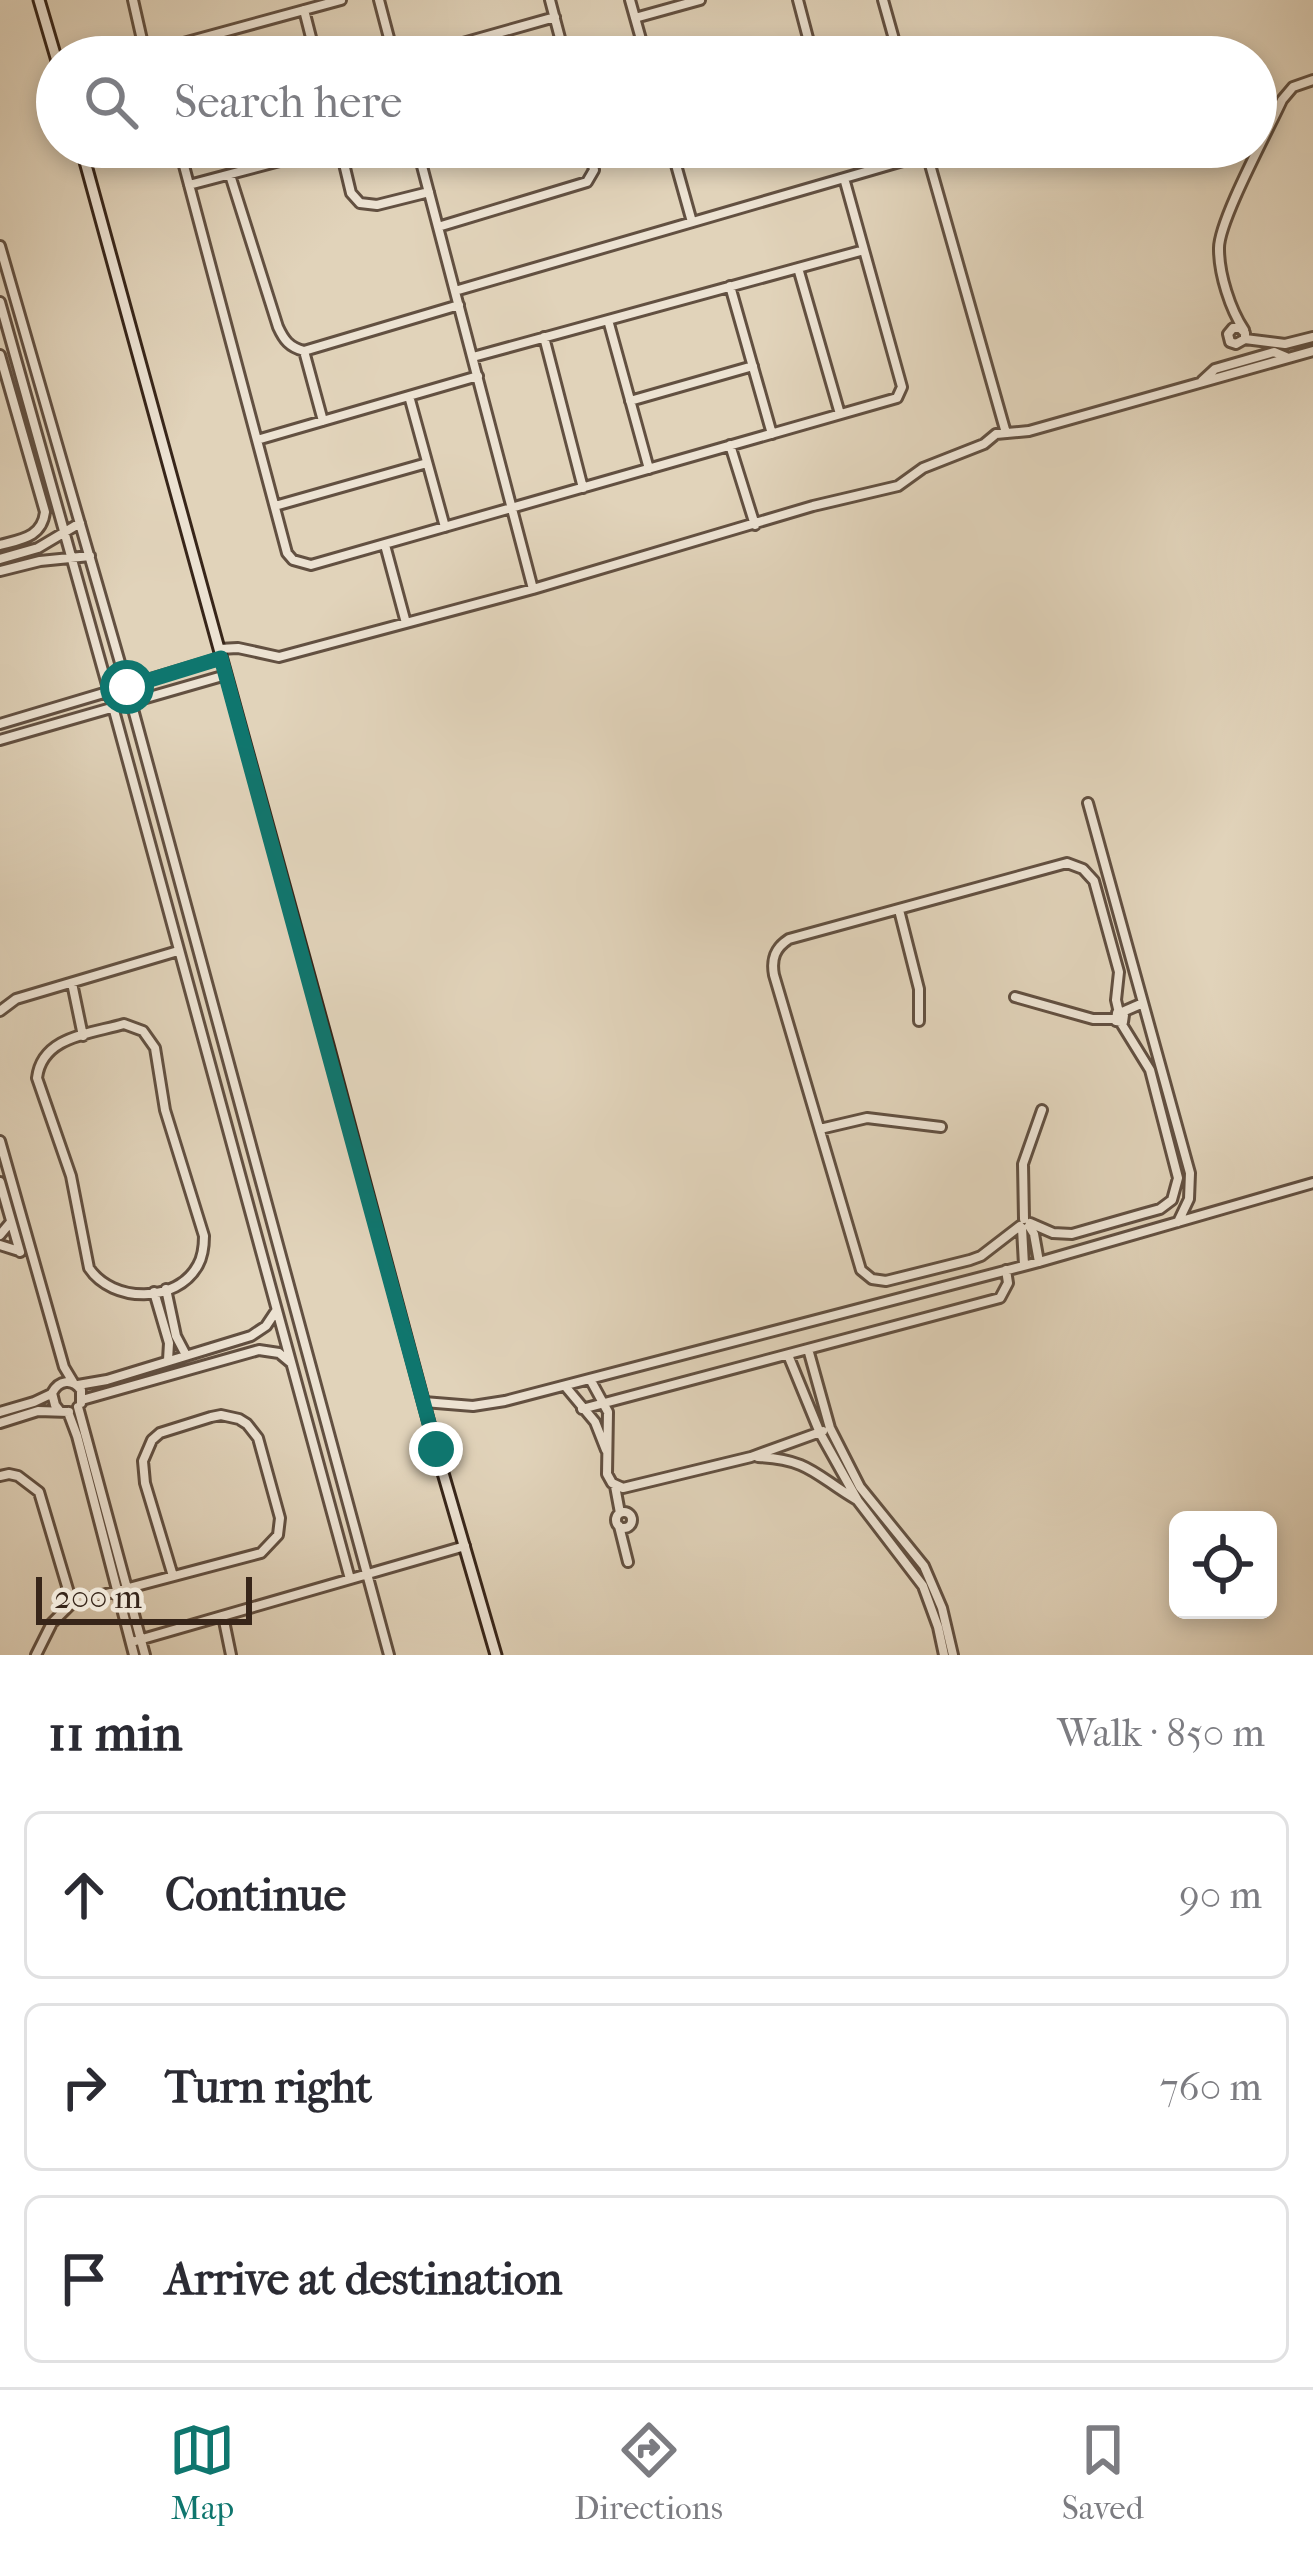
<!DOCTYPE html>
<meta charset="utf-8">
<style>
body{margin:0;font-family:"IM FELL French Canon",serif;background:#f2f2f3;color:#2b2b33}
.controls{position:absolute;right:36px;bottom:36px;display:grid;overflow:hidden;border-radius:18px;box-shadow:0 6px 18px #0003}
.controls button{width:108px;height:108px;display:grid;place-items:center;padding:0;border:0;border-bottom:3px solid #e1e1e2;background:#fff;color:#2b2b33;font:60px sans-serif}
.scale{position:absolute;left:36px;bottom:30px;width:216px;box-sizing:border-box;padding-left:12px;border:6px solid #372519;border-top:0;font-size:33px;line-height:42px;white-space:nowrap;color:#372519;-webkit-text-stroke:9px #ece2d2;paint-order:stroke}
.stop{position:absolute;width:36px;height:36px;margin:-27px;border:9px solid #0f766e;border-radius:50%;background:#fff}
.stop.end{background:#0f766e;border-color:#fff;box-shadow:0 3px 12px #0008}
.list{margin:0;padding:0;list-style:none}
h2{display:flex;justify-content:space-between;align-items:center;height:156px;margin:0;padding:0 48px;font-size:51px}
h2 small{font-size:39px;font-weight:400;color:#7c7c81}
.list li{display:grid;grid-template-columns:78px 1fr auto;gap:36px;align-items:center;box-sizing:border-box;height:168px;margin:0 24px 24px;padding:0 24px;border:3px solid #e1e1e2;border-radius:18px}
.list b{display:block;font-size:45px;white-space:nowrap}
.list em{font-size:39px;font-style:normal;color:#7c7c81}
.icon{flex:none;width:66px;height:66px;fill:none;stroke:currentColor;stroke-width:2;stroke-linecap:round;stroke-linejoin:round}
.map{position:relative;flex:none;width:1313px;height:1655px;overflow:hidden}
.search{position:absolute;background:#fff;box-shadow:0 6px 18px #0003;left:36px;right:36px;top:36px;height:132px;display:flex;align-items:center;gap:30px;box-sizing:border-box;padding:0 42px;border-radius:66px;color:#7c7c81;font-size:45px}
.sheet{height:732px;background:#fff}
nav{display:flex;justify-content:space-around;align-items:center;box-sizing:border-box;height:168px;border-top:3px solid #e1e1e2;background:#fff;font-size:33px;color:#7c7c81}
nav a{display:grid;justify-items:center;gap:6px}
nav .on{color:#0f766e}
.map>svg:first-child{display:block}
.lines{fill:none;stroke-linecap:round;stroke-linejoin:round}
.street-casing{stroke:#625041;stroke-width:14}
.secondary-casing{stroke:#372519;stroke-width:15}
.street{stroke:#ece2d2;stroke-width:8}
.secondary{stroke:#ece2d2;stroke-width:9}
.route{stroke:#0f766e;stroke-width:15}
</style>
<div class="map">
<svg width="1313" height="1655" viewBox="0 0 1313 1655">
<rect width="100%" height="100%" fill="#e1d3ba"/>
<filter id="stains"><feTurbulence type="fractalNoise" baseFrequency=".00167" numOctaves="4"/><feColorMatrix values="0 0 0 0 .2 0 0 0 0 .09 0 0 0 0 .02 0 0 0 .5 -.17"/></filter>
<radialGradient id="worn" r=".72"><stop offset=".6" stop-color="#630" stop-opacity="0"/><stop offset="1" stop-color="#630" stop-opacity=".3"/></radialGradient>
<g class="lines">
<!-- street casing -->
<g class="street-casing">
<path id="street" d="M133 0 145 53
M379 0 394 57
M550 0 565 57
M630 0 646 57
M798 0 813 57
M883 0 899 57
M304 10 316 57
M635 18 700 0
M132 57 341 0
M413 57 555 17
M770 57 810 46
M179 147 287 553 293 560 311 565 897 398 902 387 844 178
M340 147 351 193 360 203 377 205 429 192
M417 147 533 589
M671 147 692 222
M925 147 1006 433
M672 151 686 147
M230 175 278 327C284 340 289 347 304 351L459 305
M189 185 333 147
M438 227 587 182 594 170 589 147
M0 246 127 687 389 1655
M798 268 840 414
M730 286 772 434
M455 291 927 154
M0 302 109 692 350 1579
M608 320 649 469
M1244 330C1230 309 1219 274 1219 249 1218 222 1269 129 1282 100L1293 87 1313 80
M544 337 583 488
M1245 339V333L1240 328H1233L1228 334 1230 342 1236 344 1245 339 1285 344 1313 337
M304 351 323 421
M0 355 45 512C42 537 22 539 0 545
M473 357 864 250
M1202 381 1215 369 1274 352 1286 357
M409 396 445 527
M630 401 753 366
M257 440 478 376
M730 445 755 525
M275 506 427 463
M385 545 406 623
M0 559 38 548 80 523
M0 571 40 561 90 556
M219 649 238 648 279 657 533 589 813 506 898 486 923 468 984 444 996 434 1029 431 1313 351
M0 724 221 658
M0 740 226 675
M1088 803 1190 1173 1189 1199 1178 1222
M899 910 919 989V1021
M72 983 83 1036
M1015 997 1093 1019H1114
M0 1011 16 999 178 951
M1117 1013 1124 1015 1123 1022 1116 1021Z
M1120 1013 1143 1003
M124 1024 143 1031 155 1048 165 1110 204 1236C204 1246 203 1256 198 1265 177 1304 112 1303 89 1268L71 1176 37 1078C42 1036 90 1034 124 1024Z
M820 1129 867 1118 941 1127
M0 1141 64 1367 73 1382
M0 1182 20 1252
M1024 1219 1023 1164 1042 1110
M1030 1223 1053 1233 1072 1234 1142 1214 1160 1209 1172 1200 1178 1178 1150 1070 1121 1023
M1020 1226 981 1256 970 1260 886 1281 872 1279 861 1270 774 975C771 959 775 948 789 939L1067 863 1083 869 1094 881 1119 972 1116 1000 1119 1013
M1029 1226 1034 1234 1039 1262
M1022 1228 1024 1265
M0 1235 10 1223
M0 1245 19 1251
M166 1289 176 1336 186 1355
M154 1292 169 1343 168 1360
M808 1349 830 1428 860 1487 924 1566 942 1608 953 1655
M788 1355 820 1433 858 1501 923 1586 938 1627 944 1655
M590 1379 608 1412 607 1474 612 1483 623 1488 751 1457 823 1431
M78 1385 107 1380 251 1336 266 1326 276 1311
M565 1386 595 1422 606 1450
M82 1400 259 1350 279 1353 291 1363
M424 1402 473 1406 505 1401 1039 1262 1313 1183
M78 1407 145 1655
M582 1409 1000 1298 1008 1283 1006 1270
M59 1410 55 1405 52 1393C59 1380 72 1378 81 1390V1403
M0 1412 34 1402 51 1394
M68 1412 77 1436 134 1655
M0 1423 38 1411 69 1412
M758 1457C810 1459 817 1477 857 1500
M0 1476 9 1474 18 1476 39 1492 72 1603
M615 1486 620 1513
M616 1520a8 8 0 1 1 16 0a8 8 0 1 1-16 0Z
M619 1526 628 1562
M223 1616 231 1655
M132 1642 465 1546
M36 1655 52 1623 72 1603 261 1553 278 1535 280 1518 258 1438 247 1424 239 1419 221 1415 211 1417 160 1433 152 1440 143 1461 145 1483 173 1576"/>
</g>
<!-- secondary casing -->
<g class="secondary-casing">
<path id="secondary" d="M39 0 57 61
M81 147 328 1045 436 1449 496 1655"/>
</g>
<!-- street -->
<use href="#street" class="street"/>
<!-- secondary -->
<use href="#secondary" class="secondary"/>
</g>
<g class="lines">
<!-- route -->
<path class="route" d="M127 687 221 658 436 1449"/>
</g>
<rect width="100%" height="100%" filter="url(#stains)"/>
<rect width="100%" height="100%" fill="url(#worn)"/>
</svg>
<div class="controls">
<button><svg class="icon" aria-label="locate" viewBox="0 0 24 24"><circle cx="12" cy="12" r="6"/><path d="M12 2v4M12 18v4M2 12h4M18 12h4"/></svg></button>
</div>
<div class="scale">200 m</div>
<div class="stop" style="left:127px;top:687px"></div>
<div class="stop end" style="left:436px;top:1449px"></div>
<div class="search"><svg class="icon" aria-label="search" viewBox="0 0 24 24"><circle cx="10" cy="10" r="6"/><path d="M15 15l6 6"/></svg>Search here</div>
</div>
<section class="sheet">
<h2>11 min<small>Walk · 850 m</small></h2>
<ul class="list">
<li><svg class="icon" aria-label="ahead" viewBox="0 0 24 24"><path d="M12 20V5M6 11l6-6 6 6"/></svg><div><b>Continue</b></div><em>90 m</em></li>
<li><svg class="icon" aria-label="right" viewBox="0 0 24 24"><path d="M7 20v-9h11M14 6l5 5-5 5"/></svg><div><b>Turn right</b></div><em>760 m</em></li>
<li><svg class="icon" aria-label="arrive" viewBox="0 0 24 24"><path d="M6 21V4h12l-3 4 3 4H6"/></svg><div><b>Arrive at destination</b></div></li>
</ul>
</section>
<nav>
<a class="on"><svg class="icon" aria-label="map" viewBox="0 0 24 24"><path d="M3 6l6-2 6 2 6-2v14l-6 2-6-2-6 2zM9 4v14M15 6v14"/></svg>Map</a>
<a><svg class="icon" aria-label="directions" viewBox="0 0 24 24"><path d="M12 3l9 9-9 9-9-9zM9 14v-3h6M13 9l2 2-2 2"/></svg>Directions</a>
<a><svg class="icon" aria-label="saved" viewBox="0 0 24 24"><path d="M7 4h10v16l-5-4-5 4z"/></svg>Saved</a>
</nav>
